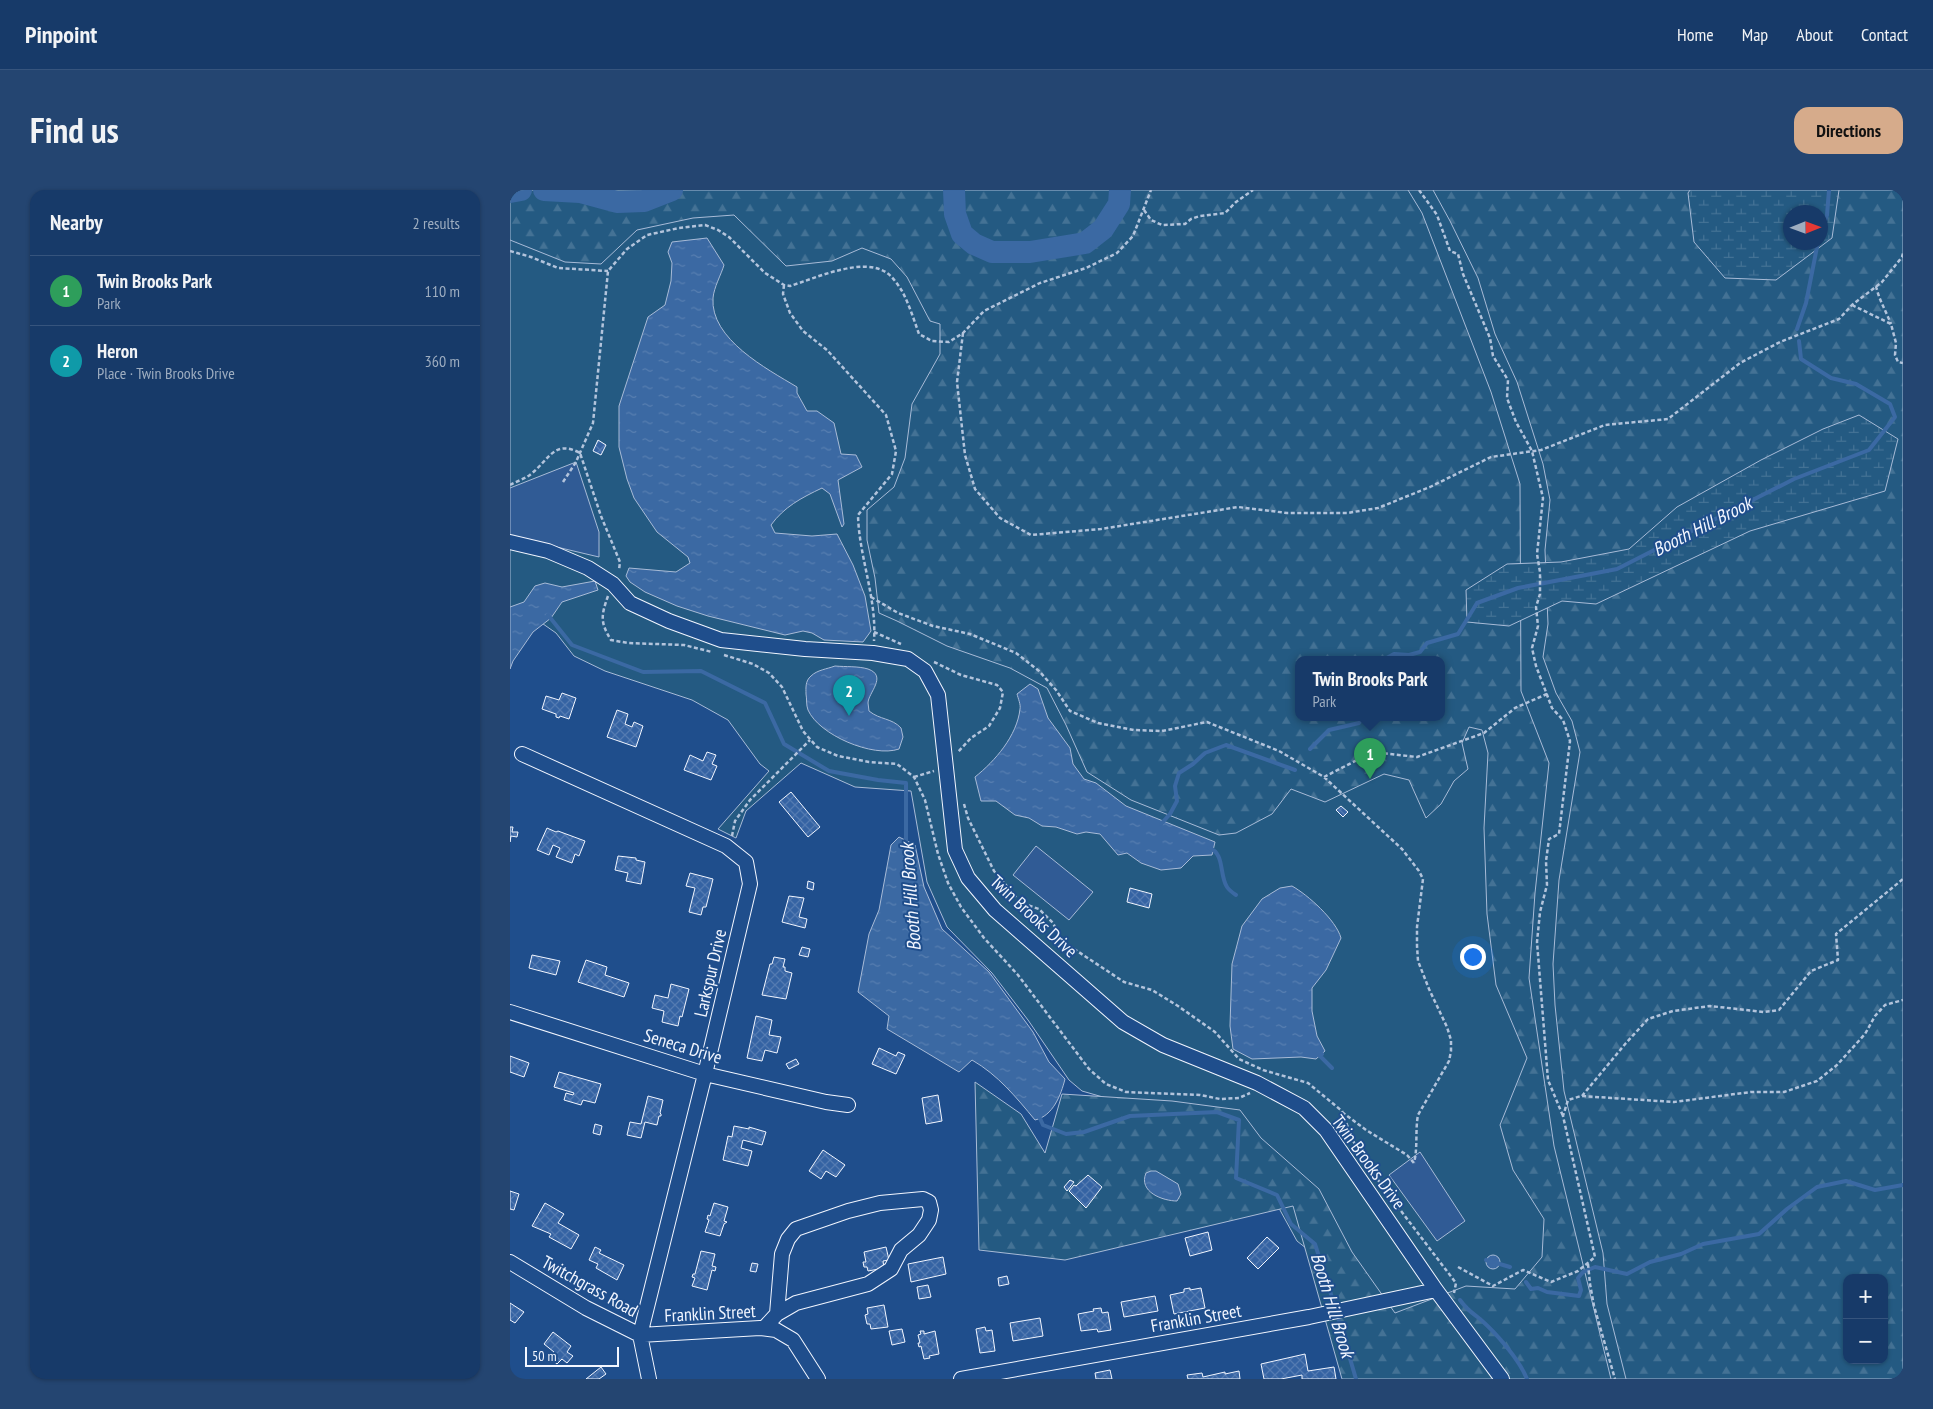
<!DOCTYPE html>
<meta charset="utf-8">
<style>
body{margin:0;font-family:"PT Sans Narrow",sans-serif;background:#244571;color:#f1f3f6}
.controls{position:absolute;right:15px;bottom:15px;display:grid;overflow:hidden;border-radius:10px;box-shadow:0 1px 4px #0004}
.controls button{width:45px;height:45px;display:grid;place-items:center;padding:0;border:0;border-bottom:1px solid #36547d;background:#173a69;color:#f1f3f6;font:25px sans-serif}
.compass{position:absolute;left:1273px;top:15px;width:45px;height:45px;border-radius:50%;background:#173a69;box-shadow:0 1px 4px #0004;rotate:89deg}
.scale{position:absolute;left:15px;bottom:12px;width:94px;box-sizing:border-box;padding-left:5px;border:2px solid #f2f6ff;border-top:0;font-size:14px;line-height:18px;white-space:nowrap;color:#f2f6ff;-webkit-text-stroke:4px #1f4e8c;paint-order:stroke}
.you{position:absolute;left:962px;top:766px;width:18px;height:18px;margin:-12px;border:4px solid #fff;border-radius:50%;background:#1a73e8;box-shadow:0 0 0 8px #1a73e833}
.badge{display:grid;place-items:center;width:32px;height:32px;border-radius:50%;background:#d6ab8b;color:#fff;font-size:16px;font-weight:700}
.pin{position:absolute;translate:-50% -41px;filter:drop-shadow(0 1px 2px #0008)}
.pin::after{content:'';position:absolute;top:26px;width:18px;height:15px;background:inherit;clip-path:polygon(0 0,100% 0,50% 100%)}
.popup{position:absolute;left:785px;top:466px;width:150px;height:65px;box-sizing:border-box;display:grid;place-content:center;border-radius:10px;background:#173a69;filter:drop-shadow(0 1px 4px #0005);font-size:16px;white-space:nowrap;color:#9eadc0}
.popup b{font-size:19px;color:#f1f3f6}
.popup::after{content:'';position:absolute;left:50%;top:100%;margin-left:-10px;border:10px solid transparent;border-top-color:#173a69}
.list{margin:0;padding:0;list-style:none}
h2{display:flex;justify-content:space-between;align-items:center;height:65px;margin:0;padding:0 20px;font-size:21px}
h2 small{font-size:16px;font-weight:400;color:#9eadc0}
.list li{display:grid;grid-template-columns:32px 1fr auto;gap:15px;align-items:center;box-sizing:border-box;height:70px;padding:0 20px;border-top:1px solid #36547d}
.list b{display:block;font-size:19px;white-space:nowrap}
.list p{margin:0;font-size:16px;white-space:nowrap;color:#9eadc0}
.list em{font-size:16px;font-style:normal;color:#9eadc0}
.map{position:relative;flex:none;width:1393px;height:1189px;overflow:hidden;border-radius:15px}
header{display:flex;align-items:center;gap:30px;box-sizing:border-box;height:70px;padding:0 25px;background:#173a69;border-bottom:1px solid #36547d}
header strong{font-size:24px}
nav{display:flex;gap:28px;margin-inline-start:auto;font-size:18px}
.intro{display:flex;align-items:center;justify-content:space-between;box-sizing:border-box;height:120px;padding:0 30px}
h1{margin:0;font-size:35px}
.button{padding:12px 22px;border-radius:15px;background:#d6ab8b;color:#111;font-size:18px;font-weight:700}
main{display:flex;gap:30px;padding:0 30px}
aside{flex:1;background:#173a69;border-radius:15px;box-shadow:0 1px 4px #0004}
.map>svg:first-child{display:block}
.green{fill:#245a82;stroke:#a8bbd7;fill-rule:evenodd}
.forest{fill:url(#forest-firs);stroke:#a8bbd7;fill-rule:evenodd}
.wetland{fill:url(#wetland-marsh);stroke:#a8bbd7;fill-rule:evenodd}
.parking{fill:#305b95;stroke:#a8bbd7}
.water{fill:url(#water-ripples);stroke:#a8bbd7}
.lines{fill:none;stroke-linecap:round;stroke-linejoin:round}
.stream{stroke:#3b69a3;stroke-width:4}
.river{stroke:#3b69a3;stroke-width:22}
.building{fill:url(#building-cross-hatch);stroke:#f2f6ff}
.minor-casing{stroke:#f2f6ff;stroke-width:16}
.path{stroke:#b3c4dc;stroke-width:2.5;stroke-dasharray:4 2.5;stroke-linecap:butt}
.minor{stroke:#1f4e8c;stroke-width:14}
.labels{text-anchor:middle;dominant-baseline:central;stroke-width:4;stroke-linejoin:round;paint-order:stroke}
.street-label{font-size:18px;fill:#f2f6ff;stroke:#1f4e8c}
.water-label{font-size:19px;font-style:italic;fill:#f2f6ff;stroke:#1f4e8c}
</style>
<header>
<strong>Pinpoint</strong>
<nav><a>Home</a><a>Map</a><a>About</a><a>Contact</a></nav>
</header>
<div class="intro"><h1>Find us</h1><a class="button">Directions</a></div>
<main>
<aside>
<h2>Nearby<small>2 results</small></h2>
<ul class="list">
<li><span class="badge" style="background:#2e9e5b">1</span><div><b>Twin Brooks Park</b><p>Park</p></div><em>110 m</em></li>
<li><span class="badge" style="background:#0f9aa8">2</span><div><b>Heron</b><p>Place · Twin Brooks Drive</p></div><em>360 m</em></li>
</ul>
</aside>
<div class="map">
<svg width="1393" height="1189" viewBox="0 0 1393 1189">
<defs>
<pattern id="forest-firs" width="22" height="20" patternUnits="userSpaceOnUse" patternTransform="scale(1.25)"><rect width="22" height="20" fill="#245a82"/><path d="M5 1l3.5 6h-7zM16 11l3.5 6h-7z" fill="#447295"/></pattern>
<pattern id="wetland-marsh" width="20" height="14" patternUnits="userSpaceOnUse" patternTransform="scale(1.25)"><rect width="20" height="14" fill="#245a82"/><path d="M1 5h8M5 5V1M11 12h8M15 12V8" fill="none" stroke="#447295"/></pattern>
<pattern id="water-ripples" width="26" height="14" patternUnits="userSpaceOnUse" patternTransform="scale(1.25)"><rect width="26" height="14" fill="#3b69a3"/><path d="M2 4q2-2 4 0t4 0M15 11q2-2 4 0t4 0" fill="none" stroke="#587fb1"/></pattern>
<pattern id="building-cross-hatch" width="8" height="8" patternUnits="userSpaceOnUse" patternTransform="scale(1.25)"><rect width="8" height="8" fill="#3563a3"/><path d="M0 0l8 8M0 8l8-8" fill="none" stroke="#537ab1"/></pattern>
</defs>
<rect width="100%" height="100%" fill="#1f4e8c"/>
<!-- green -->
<path class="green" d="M112 0H1393V1189H841L801 1062 787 1051 765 1011 624 916 572 901 559 890 518 830 482 783 437 737 417 692 401 601 345 597 291 573 236 621 226 648 208 639 259 581 250 574 218 530 182 510 95 481 64 466 46 443 16 422 0 431V2ZM1280 22H1310V52H1280ZM789 470H931V528H789ZM1337 1088H1374V1170H1337Z"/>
<!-- forest -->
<path class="forest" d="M0 0H898L912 23 981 202 1010 294 1011 501 1039 573 1025 703 1019 788 1044 956 1101 1189H832L783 1016 555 1070 469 1060 465 892 511 924 535 963 552 904 662 911 730 920 751 948 809 999 842 1062 885 1123 956 1096 1005 1099 1032 1067 1034 1029 1003 980 990 935 1017 868 986 795 977 724 974 638 978 563 972 540 959 537 952 553 958 579 944 591 931 614 916 628 899 590 874 584 815 612 781 599 762 624 726 643 709 645 621 610 577 582 556 535 537 498 500 478 437 456 387 431 369 423 365 388 357 350V320L384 297 395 268 402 214 430 164V134L420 131 397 87 381 69 352 58 322 71 276 76 224 25 183 28 127 40 91 74 55 72 0 50ZM789 470H931V528H789Z
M923 0H1393V1189H1116L1097 1114 1093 1063 1054 901 1045 815 1043 774 1049 690 1070 562 1062 531 1046 503 1033 467 1038 434 1035 360 1040 310 1033 274 1007 192 985 144 968 88 940 31ZM1280 22H1310V52H1280ZM1337 1088H1374V1170H1337Z"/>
<!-- wetland -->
<path class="wetland" d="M1180 0H1329L1322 48 1266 90 1215 88 1184 52 1178 3ZM1280 22H1310V52H1280Z
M1349 225 1388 249 1375 301 1240 341 1086 414 1052 411 999 436 957 432 956 400 997 374 1051 372 1119 359 1167 317 1251 270 1313 239Z"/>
<!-- parking -->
<path class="parking" d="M66 272 89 342V367L0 346V298Z
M526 656 583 702 559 730 503 685Z
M910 962 955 1031 927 1051 879 985Z"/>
<!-- water -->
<path class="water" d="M197 48 214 75C211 85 204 97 203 108 200 149 257 179 287 197V203L297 221H307L324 233 331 264 346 265 352 277 328 290 334 334 332 337 320 304 312 298C291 308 274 317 261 335L265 343 302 346 327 344 343 375 355 406 361 441 353 452 314 450 302 443 293 441 275 445 198 426 167 416 135 402 120 392 116 386 119 378 166 382 180 373 178 367 147 342 124 308 117 289 109 257V216L138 127 155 115 161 91 162 73 158 62 162 52Z
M85 391 88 400 52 412 41 428 23 442 3 471 0 479V417L14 412 25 396 35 393 52 397Z
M325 476C336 477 348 476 358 479 378 486 358 503 358 513 358 516 359 518 359 521 370 530 382 528 391 538L393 547 389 559C363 568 309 545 298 520 296 515 297 509 296 504 296 498 295 491 301 486 307 480 317 479 325 476Z
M520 494 528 499 538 528 560 558 563 574 574 589 586 593 616 616 705 652 702 665 683 666 671 678 651 680 631 673 617 663 608 665 590 644 576 642 567 644 546 637 532 636 519 628 505 625 486 611H471L465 587C485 571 507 546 510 519 511 515 508 508 507 504Z
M389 647 405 655 414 697 432 739 479 782 523 842 539 872 555 889C551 905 543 926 525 930 506 907 488 885 462 870L449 882 377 839 379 826 348 802 359 744 369 720 381 655Z
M782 696C798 705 826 730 831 748L816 780 802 798V821L807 846 815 861 806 869 791 867 742 869 723 859 720 836 722 774 732 736 752 709 770 698Z
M641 981H646L668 994 671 1004 667 1011C653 1011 628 1002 636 983Z
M976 1072a7 7 0 1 1 14 0a7 7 0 1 1-14 0Z"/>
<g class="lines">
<!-- stream -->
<path class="stream" d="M1310 46 1317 25 1319 0
M1287 139 1296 113 1308 52
M38 425 62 455 133 482 191 481 255 513 274 554 319 581 368 590 396 593V655
M873 470 884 464 899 465 910 462 917 453 948 444 967 413 1008 398 1107 379 1284 289 1359 260 1385 227 1380 214 1346 194 1321 188 1291 169 1289 151
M800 559 819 540 849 533 852 528
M651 634 660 624 667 611 665 596 669 583 683 574 695 563 716 555 785 580
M699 658C715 663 709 685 717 697 719 700 723 703 726 705
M812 864 810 866 822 878
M528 924 533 935 556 944 574 942 620 926 707 922 729 930 726 988 767 1005 781 1034 805 1054 825 1117
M976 1070 1000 1077
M1016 1092 1021 1099 1028 1098 1037 1102 1069 1106 1071 1100 1068 1088 1073 1082 1085 1077 1117 1084 1140 1072 1171 1064 1193 1054 1249 1044 1277 1019 1307 997 1336 991 1365 1000 1393 995
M950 1110C957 1120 961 1122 970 1129 986 1143 1009 1169 1017 1189
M827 1124 846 1189"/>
<!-- river -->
<path class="river" d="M34 0 70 2 107 12 134 11 162 0
M444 0 445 24 452 44 464 54 482 62H520L575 53 593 39 609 14 610 0
M0 2 11 0"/>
</g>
<!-- building -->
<path class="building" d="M88 250 96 255 91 265 83 261Z
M52 503 66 508 59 529 50 526 49 528 46 527V524L32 519 36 506 49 510Z
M107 520 118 524 115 534 122 537 124 532 133 536 126 557 97 547Z
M197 562 206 565 202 574 207 576 201 590 174 580 180 565 193 571Z
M281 602 310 637 298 647 269 612Z
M831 616 838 622 833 627 826 620Z
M0 637H3L2 642H8L7 647 1 646 0 652Z
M37 638 46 642 48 641 75 651 69 666 65 664 62 673 46 667 50 658 43 655 39 665 27 660Z
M108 666 126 668V670L135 672 131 694 116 691 118 683 105 680Z
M180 683 203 689 196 717H193L191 725 179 722 185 698 176 696Z
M298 691 304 693 303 700 297 698Z
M620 698 642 704 639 718 617 712Z
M279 706 294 708 289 727 297 729 295 738 272 732Z
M292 757 300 759 298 767 289 765Z
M22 765 50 771 46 785 19 778Z
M264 767 275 769 273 777H275V781L282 783 276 809 252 805 260 774H262Z
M76 770 97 777 95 785 119 793 114 807 68 792Z
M161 794 179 799 172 827 170 826 168 836 152 832 154 821 142 818 145 805 158 808Z
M246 826 262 830 259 845 271 847 267 863 255 860 252 871 237 868Z
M369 858 386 866 388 862 395 865 386 884 362 874Z
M0 866 19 873 14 887 0 882Z
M286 869 289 874 279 879 276 874Z
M49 882 91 894 85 913 73 910 71 915 54 910 56 903 63 905 64 903 44 897Z
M428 905 432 931 416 934 412 908Z
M138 906 153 910 150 923 151 924V926H149L147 935 135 932 131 948 117 945 120 932 131 934Z
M85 934 92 936 90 945 83 943Z
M224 936 239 939V937L256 942 252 955 233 950 231 958 242 961 238 976 213 970 218 946 222 947Z
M313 960 335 975 326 987 316 981 311 989 299 981Z
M578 985 592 997 576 1018 559 1001 564 995 566 996Z
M560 990 564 992 557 1001 554 997Z
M0 1001 9 1004 4 1020 0 1019Z
M35 1013 54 1024 48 1033 69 1045 61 1059 39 1047 41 1044 22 1036Z
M204 1013 218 1017 214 1031 217 1032 214 1034 210 1046 195 1042 199 1030 197 1029 198 1025 200 1026Z
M698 1042 702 1060 680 1066 675 1048Z
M757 1047 769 1058 748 1079 737 1068Z
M85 1057 91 1060 89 1063 114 1075 107 1090 86 1078 88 1074 79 1070Z
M376 1057 379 1070 373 1071 374 1078 358 1081 357 1077H354L353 1072H356L354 1062Z
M191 1061 205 1064 202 1076 206 1077 205 1081 202 1080 197 1100 182 1096 185 1088 182 1087 183 1084H185Z
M433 1067 436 1084 401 1092 398 1074Z
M242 1073 248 1074 246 1082 240 1081Z
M497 1086 499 1094 489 1096 488 1088Z
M418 1095 421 1107 409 1109 407 1097Z
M680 1098V1100L691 1098 695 1118 664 1124 660 1105 674 1102V1099Z
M645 1106 648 1121 614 1127 611 1112Z
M0 1113 14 1122 5 1133 0 1130Z
M374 1115 378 1137 361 1139 360 1134H357L355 1125 358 1124 357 1118Z
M591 1118 592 1123 598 1122 601 1140 588 1142 587 1139 571 1141 568 1124 584 1121 583 1119Z
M530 1128 533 1146 503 1151 500 1133Z
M475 1137 476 1141 482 1140 485 1161 470 1163 466 1139Z
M392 1139 395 1152 382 1155 379 1141Z
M410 1141H414V1144L425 1141 429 1164 419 1166 420 1168 414 1169 411 1156 409 1157 408 1153H410L408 1145 411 1144Z
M43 1142 61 1156 57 1162 63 1166 57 1173 52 1169 47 1174 39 1167 44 1162 34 1154Z
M795 1164 798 1181 824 1177 826 1189H792V1185L771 1189H754L751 1174Z
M91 1177 96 1184 89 1189H76Z
M600 1180 602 1189H586L585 1183Z
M729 1181 730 1189H678L677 1185 692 1183 693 1187 715 1182V1184Z"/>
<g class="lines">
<!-- minor casing -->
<g class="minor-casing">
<path id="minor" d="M0 352 38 361 78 378 103 394 120 413 159 431 211 450 295 459 363 463 398 469 415 481 428 505 445 660 458 688 485 720 613 832 653 855 747 893 794 918 816 940 926 1100 992 1189
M12 564 216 656 236 672 240 694 195 884 130 1145 250 1138 266 1140 283 1150 308 1189
M0 822 195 884 316 912 338 915
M0 1072 76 1118 130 1145 139 1189
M254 1138 267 1124 286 1113 358 1094 381 1079 391 1060 409 1045 419 1030 421 1020 419 1012 413 1009 370 1013 338 1021 286 1039 278 1049 272 1064 267 1124
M451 1189 799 1127 926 1100"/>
</g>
<!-- path -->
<path class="path" d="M909 0 927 25 940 61 948 64 953 84 980 148 983 166 998 190 997 208 1006 232 1022 261 1033 308 1027 364 1030 382V404L1026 417 1028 436 1022 458 1026 476 1042 518 1053 530 1060 551 1049 644 1039 649 1036 671 1037 695 1030 722 1027 752 1038 890 1053 926
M634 20 641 30 652 35 675 34 681 29 690 26 715 23 726 12 743 0
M0 61 21 67 48 78 98 81
M274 95 273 104 280 123 293 141 317 160 376 225 386 261 382 284 348 325C349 367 367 408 364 451
M1366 96C1369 110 1376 121 1381 134
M1342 115 1381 134 1386 153 1385 165 1388 172 1393 173
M453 143 447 192 455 265 465 299 490 328 521 345 591 339 728 317 777 323H837L868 318 920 297 981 267 1031 260 1095 235 1158 229 1230 173 1270 152 1329 129 1342 115 1372 92 1392 67 1393 63
M53 292 66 272 83 233 98 81 117 59 137 45 169 38 195 35 208 40 219 47 255 83 274 95 280 96C306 88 353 66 377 83 383 87 388 95 392 101 399 114 404 130 409 144L422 151 439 152 453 143 474 121 530 93 576 78 607 63 623 46 641 0
M0 295C7 291 15 289 21 284 39 270 44 249 70 263L91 326 110 372 109 380
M98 406C91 426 90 432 101 450L118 453 174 455 202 462
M361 407 388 423 423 436 460 444 506 463 529 481 546 500 560 521 588 533 624 540 652 541 697 532 769 561 814 587 892 659 909 681 913 689 907 737V756L908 771 919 799 937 837 941 850V861L939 871 908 925C905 941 908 957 904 973
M364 442 391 454
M214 465 243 474 259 483 272 497 293 541 307 557 328 566 359 572 387 574 404 587 415 610 428 664 438 693 451 717 474 748 508 785 579 879 596 894 616 902 690 905 710 909 729 908 740 903
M424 472 451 485 487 495 493 502 490 518 479 536 461 548 448 562
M404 587 424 581
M814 587 849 569 872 563 907 567 974 543 1005 518 1037 504
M454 614 458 628 484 681 511 713 529 719 543 733 552 751 614 792 642 800 668 816 705 842 729 869 753 880 798 893 832 921 842 949 853 968 875 1000 946 1093 944 1103
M222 646 225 631 240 610 300 550
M1072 906 1116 853 1138 829 1163 821 1200 816 1254 822 1269 820 1301 781 1328 770 1326 744 1393 689
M832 922 856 940 897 965 904 973
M1078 1074 1080 1094 1084 1116 1105 1189
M948 1077 983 1096 1013 1080 1041 1092 1068 1081 1085 1067 1053 926 1058 910 1071 906 1164 912 1241 902H1274L1307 891 1327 875 1355 844 1365 826 1375 815 1393 810"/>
<!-- minor -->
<use href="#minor" class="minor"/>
</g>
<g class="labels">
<!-- street labels -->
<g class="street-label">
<text transform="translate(524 726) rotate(43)">Twin Brooks Drive</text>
<text transform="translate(200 783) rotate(-77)">Larkspur Drive</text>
<text transform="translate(173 856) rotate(17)">Seneca Drive</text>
<text transform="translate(859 972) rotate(54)">Twin Brooks Drive</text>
<text transform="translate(80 1096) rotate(29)">Twitchgrass Road</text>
<text transform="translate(200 1123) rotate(-3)">Franklin Street</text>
<text transform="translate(686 1128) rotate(-10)">Franklin Street</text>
</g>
<!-- water labels -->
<g class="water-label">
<text transform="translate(1192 336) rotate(-27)">Booth Hill Brook</text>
<text transform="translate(400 707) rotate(-94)">Booth Hill Brook</text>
<text transform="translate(823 1115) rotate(73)">Booth Hill Brook</text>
</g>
</g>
</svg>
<div class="controls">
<button>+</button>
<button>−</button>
</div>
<svg class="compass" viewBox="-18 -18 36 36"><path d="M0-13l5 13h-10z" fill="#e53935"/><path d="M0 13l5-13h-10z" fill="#9eadc0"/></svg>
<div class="scale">50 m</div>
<div class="you"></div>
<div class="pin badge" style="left:860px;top:589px;background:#2e9e5b">1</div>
<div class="popup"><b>Twin Brooks Park</b>Park</div>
<div class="pin badge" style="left:339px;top:526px;background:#0f9aa8">2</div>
</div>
</main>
